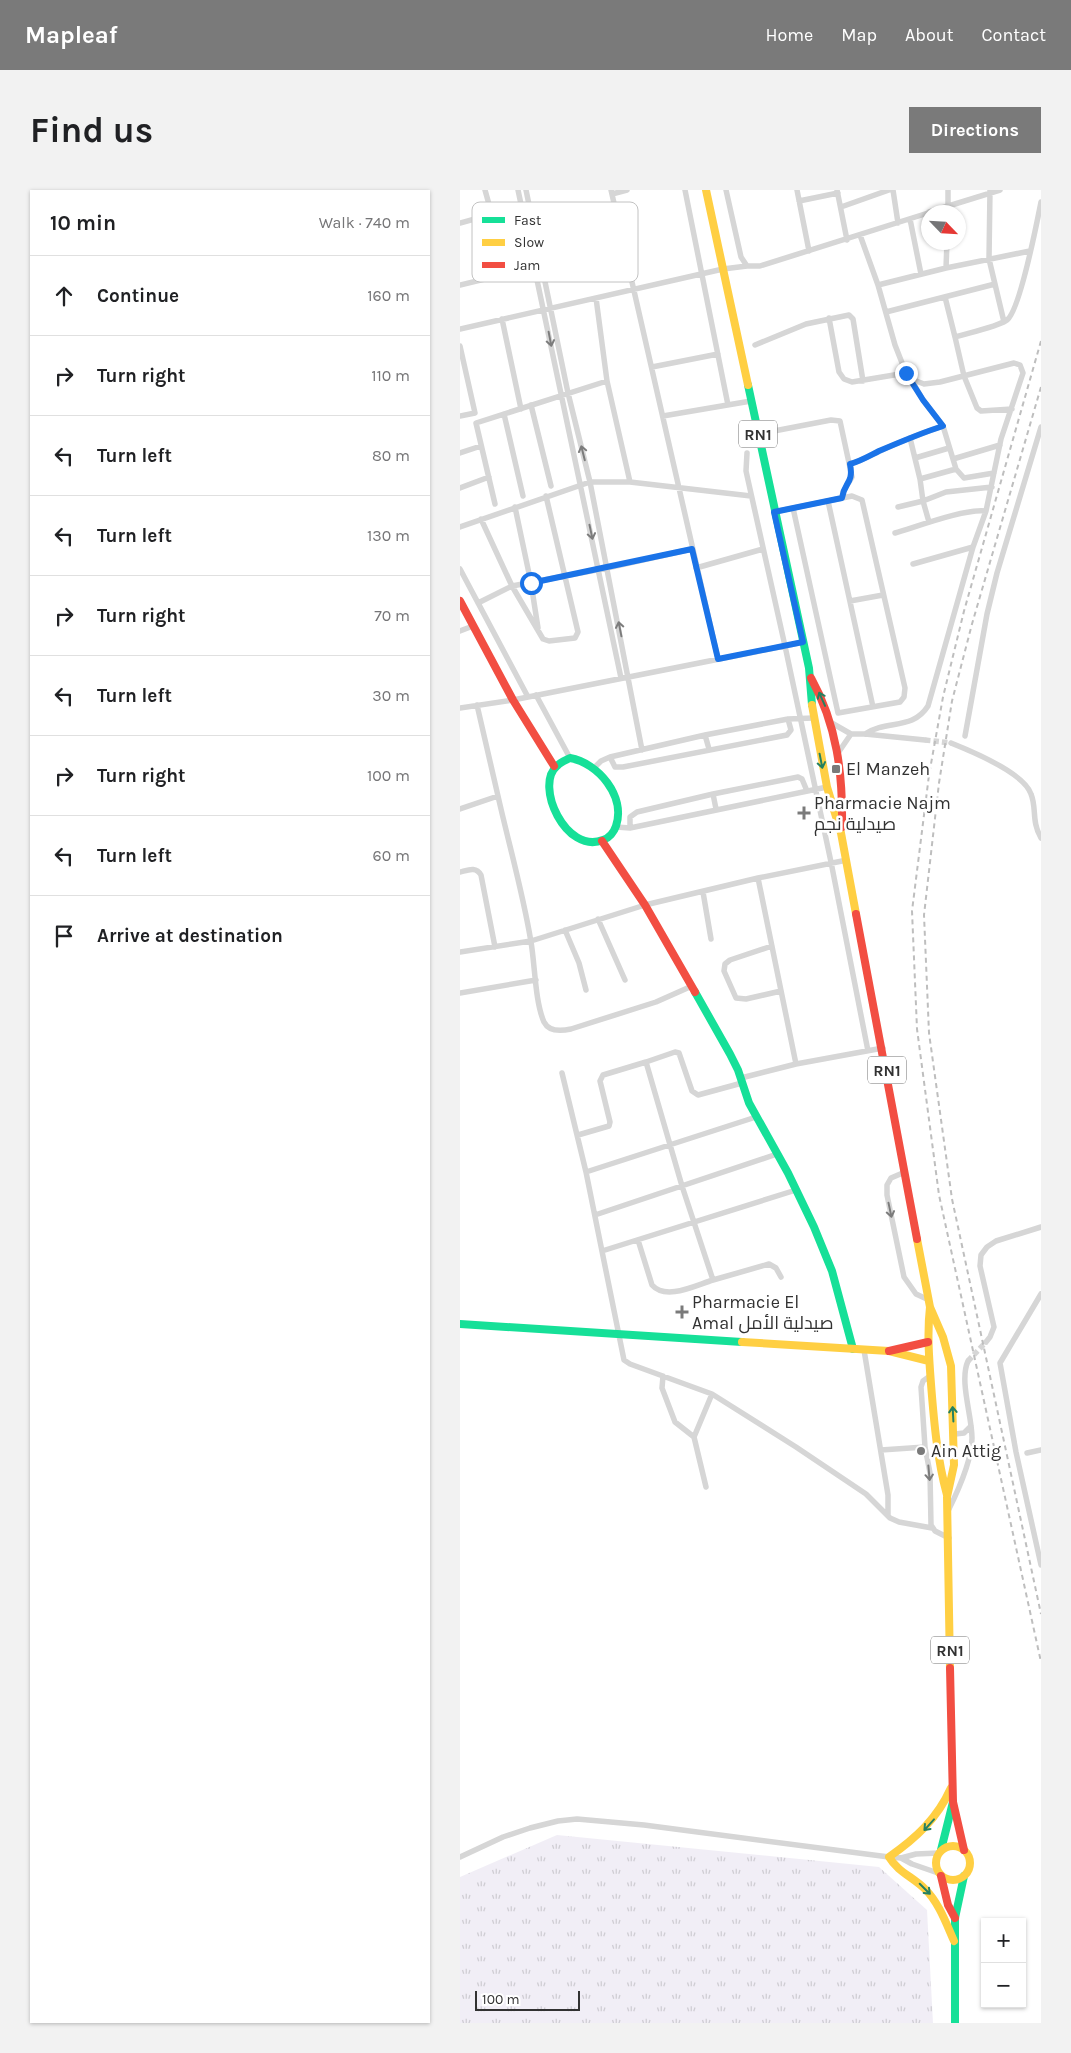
<!DOCTYPE html>
<meta charset="utf-8">
<style>
body{margin:0;font-family:Karla,Cairo,sans-serif;background:#f2f2f2;color:#202124}
.controls{position:absolute;right:15px;bottom:15px;display:grid;overflow:hidden;border-radius:0px;box-shadow:0 1px 4px #0004}
.controls button{width:45px;height:45px;display:grid;place-items:center;padding:0;border:0;border-bottom:1px solid #e0e0e0;background:#fff;color:#202124;font:25px sans-serif}
.compass{position:absolute;left:461px;top:15px;width:45px;height:45px;border-radius:50%;background:#fff;box-shadow:0 1px 4px #0004;rotate:115deg}
.scale{position:absolute;left:15px;bottom:12px;width:105px;box-sizing:border-box;padding-left:5px;border:2px solid #323232;border-top:0;font-size:14px;line-height:18px;white-space:nowrap;color:#323232;-webkit-text-stroke:4px #fff;paint-order:stroke}
.stop{position:absolute;width:15px;height:15px;margin:-11px;border:4px solid #1a73e8;border-radius:50%;background:#fff}
.stop.end{background:#1a73e8;border-color:#fff;box-shadow:0 1px 5px #0008}
.list{margin:0;padding:0;list-style:none}
h2{display:flex;justify-content:space-between;align-items:center;height:65px;margin:0;padding:0 20px;font-size:21px}
h2 small{font-size:16px;font-weight:400;color:#757577}
.list li{display:grid;grid-template-columns:32px 1fr auto;gap:15px;align-items:center;box-sizing:border-box;height:80px;padding:0 20px;border-top:1px solid #e0e0e0}
.list b{display:block;font-size:19px;white-space:nowrap}
.list em{font-size:16px;font-style:normal;color:#757577}
.icon{flex:none;width:28px;height:28px;fill:none;stroke:currentColor;stroke-width:2;stroke-linecap:round;stroke-linejoin:round}
.map{position:relative;flex:none;width:581px;height:1833px;overflow:hidden;border-radius:0px}
header{display:flex;align-items:center;gap:30px;box-sizing:border-box;height:70px;padding:0 25px;background:#7a7a7a;color:#fff}
header strong{font-size:24px}
nav{display:flex;gap:28px;margin-inline-start:auto;font-size:18px}
.intro{display:flex;align-items:center;justify-content:space-between;box-sizing:border-box;height:120px;padding:0 30px}
h1{margin:0;font-size:35px}
.button{padding:12px 22px;border-radius:0px;background:#7a7a7a;color:#fff;font-size:18px;font-weight:700}
main{display:flex;gap:30px;padding:0 30px}
aside{flex:1;background:#fff;border-radius:0px;box-shadow:0 1px 4px #0004}
.map>svg:first-child{display:block}
.grass{fill:url(#grass-tufts)}
.lines{fill:none;stroke-linecap:round;stroke-linejoin:round}
.street-tunnel{stroke:#d6d6d6;stroke-width:5.5;stroke-dasharray:5.5 3;stroke-linecap:butt}
.street{stroke:#d6d6d6;stroke-width:5.5}
.fast{stroke:#16e098;stroke-width:8}
.slow{stroke:#ffcf43;stroke-width:8}
.jam{stroke:#f24e42;stroke-width:8}
.rail{stroke:#bebebe;stroke-width:2;stroke-dasharray:5 4;stroke-linecap:butt}
.oneway{stroke:#7c7c7c}
.oneway2{stroke:#258060}
.route{stroke:#1a73e8;stroke-width:6}
.poi-dot{fill:#7a7a7a;stroke:#fff;stroke-width:2}
.labels{text-anchor:middle;dominant-baseline:central;stroke-width:5;stroke-linejoin:round;paint-order:stroke}
.shield{fill:#fff;stroke:#707070;stroke-width:1}
.shield-label{font-size:16px;font-weight:bold;fill:#323232}
.poi-label{font-size:18px;fill:#323232;stroke:#fff;text-anchor:start}
.key{fill:#fff;stroke:#c2c2c2;stroke-width:1}
.key-label{font-size:14px;fill:#323232}
</style>
<header>
<strong>Mapleaf</strong>
<nav><a>Home</a><a>Map</a><a>About</a><a>Contact</a></nav>
</header>
<div class="intro"><h1>Find us</h1><a class="button">Directions</a></div>
<main>
<aside>
<h2>10 min<small>Walk · 740 m</small></h2>
<ul class="list">
<li><svg class="icon" aria-label="ahead" viewBox="0 0 24 24"><path d="M12 20V5M6 11l6-6 6 6"/></svg><div><b>Continue</b></div><em>160 m</em></li>
<li><svg class="icon" aria-label="right" viewBox="0 0 24 24"><path d="M7 20v-9h11M14 6l5 5-5 5"/></svg><div><b>Turn right</b></div><em>110 m</em></li>
<li><svg class="icon" aria-label="left" viewBox="0 0 24 24"><path d="M17 20v-9H6M10 6l-5 5 5 5"/></svg><div><b>Turn left</b></div><em>80 m</em></li>
<li><svg class="icon" aria-label="left" viewBox="0 0 24 24"><path d="M17 20v-9H6M10 6l-5 5 5 5"/></svg><div><b>Turn left</b></div><em>130 m</em></li>
<li><svg class="icon" aria-label="right" viewBox="0 0 24 24"><path d="M7 20v-9h11M14 6l5 5-5 5"/></svg><div><b>Turn right</b></div><em>70 m</em></li>
<li><svg class="icon" aria-label="left" viewBox="0 0 24 24"><path d="M17 20v-9H6M10 6l-5 5 5 5"/></svg><div><b>Turn left</b></div><em>30 m</em></li>
<li><svg class="icon" aria-label="right" viewBox="0 0 24 24"><path d="M7 20v-9h11M14 6l5 5-5 5"/></svg><div><b>Turn right</b></div><em>100 m</em></li>
<li><svg class="icon" aria-label="left" viewBox="0 0 24 24"><path d="M17 20v-9H6M10 6l-5 5 5 5"/></svg><div><b>Turn left</b></div><em>60 m</em></li>
<li><svg class="icon" aria-label="arrive" viewBox="0 0 24 24"><path d="M6 21V4h12l-3 4 3 4H6"/></svg><div><b>Arrive at destination</b></div></li>
</ul>
</aside>
<div class="map">
<svg width="581" height="1833" viewBox="0 0 581 1833">
<defs>
<pattern id="grass-tufts" width="24" height="20" patternUnits="userSpaceOnUse" patternTransform="scale(1.25)"><rect width="24" height="20" fill="#f1eef6"/><path d="M3 7l-1-3M5 7V3M7 7l1-3M15 17l-1-3M17 17v-4M19 17l1-3" fill="none" stroke="#cfcdd3"/></pattern>
</defs>
<rect width="100%" height="100%" fill="#fff"/>
<!-- grass -->
<path class="grass" d="M97 1645 419 1677 467 1720 473 1833H0V1687Z"/>
<g class="lines">
<!-- street-tunnel -->
<path class="street-tunnel" d="M465 550 491 553
M508 1171 526 1152"/>
<!-- street -->
<path class="street" d="M25 0 32 25
M58 0 161 488
M66 0 108 203 130 292 182 560
M151 0 258 469
M225 0 268 215
M266 0 281 67 287 76H300L468 23
M337 0 349 61
M377 0 387 50
M433 0 438 33
M530 0 529 69 544 132
M152 4 167 0
M339 11 378 3
M381 17 429 0
M469 22 540 0
M488 22V0
M450 29 461 84
M0 33 65 15
M400 45 418 95 435 155 446 183 451 189 464 194 480 192 554 173 560 175 563 183 541 249 526 321 513 357 468 516C452 541 427 529 405 544
M486 78 487 52
M0 95 75 77
M418 95 486 78 570 61
M485 107 495 147
M136 108 147 191
M426 122 535 94
M369 128 379 182 384 189 392 192 446 183
M42 129 61 219
M0 139 263 79 287 76
M295 155 346 134 389 125 393 129 403 191
M0 156 15 223 0 226
M192 177 258 164
M451 189 463 210 483 236 496 279 504 288 534 283
M71 215 91 296
M552 219 521 221 517 218 504 186 495 147C508 143 537 137 547 130 560 120 577 32 581 12
M44 224 63 306
M203 226 291 211
M314 241 371 230 380 231 392 287 383 302 382 308
M450 248 460 289
M0 263 21 256
M287 263 286 281 325 456 343 452
M455 268 489 258
M493 269 540 255
M390 274C402 271 410 265 422 260 442 251 462 243 483 236
M0 298 29 287
M368 311 413 517
M35 314 16 233 147 191 170 292
M55 317 71 393 78 438
M438 317 463 311 460 289 496 279
M314 322 392 306 402 310 445 498 444 507 440 512 378 523 333 318
M21 329 52 396 83 449 89 451 115 448 118 442 86 306
M469 332 463 311 486 302 532 297
M0 337 130 292H170L291 306
M435 343C456 337 506 318 526 321
M453 374 513 357
M236 378 303 359
M0 379 68 507
M390 411 423 405
M18 413 52 396 147 378 232 359
M0 441 13 436
M76 505 110 568
M0 518 53 510 325 456 371 672 408 861
M370 532 391 544
M245 545 249 559
M505 546 527 424 537 383 581 237
M491 553C511 561 564 583 571 604 577 619 571 630 581 648
M378 563 391 544H405L465 550
M150 567 155 577H163L327 545 331 540 328 529
M135 577 141 571 150 567 245 545 328 529 353 528
M253 604 256 619
M38 606C49 655 63 703 71 752 75 775 75 812 84 832 89 842 102 841 111 839L196 812 232 796
M0 619 38 606 17 515
M156 637 170 638 367 597
M170 638V627L177 622 253 604 338 587 342 589 347 601
M0 682C8 680 16 676 21 685L35 757
M298 688 336 874
M243 702 251 749
M138 729 165 790
M105 740 119 773 126 800
M312 756 270 770 265 774 264 781 276 808 286 809 321 801
M0 762 71 751 185 715 298 688 387 670
M0 803 76 790
M102 883 126 982 164 1170 170 1174 252 1204 336 1257 406 1304 430 1328 439 1332 472 1338
M281 888 336 874 423 858
M282 893 238 905 232 901 219 863 215 862 186 872 222 996 253 1090 309 1074 316 1078 321 1087
M118 945 149 936 150 932 140 891 143 885 186 872
M126 982 296 927
M445 982 431 988 427 995V1005L444 1087 456 1104 469 1110
M135 1025 317 964
M178 1050 192 1095C206 1111 236 1095 253 1090
M142 1061 336 1000
M581 1104 540 1173 556 1262 581 1375
M526 1152 530 1147 534 1137 520 1076 521 1065 527 1057 536 1051 581 1037
M404 1160 428 1305V1326
M203 1186 202 1198 215 1232 234 1247
M470 1186 463 1191 461 1197 465 1257 470 1283 471 1335 475 1341 489 1348
M495 1244 504 1243 511 1236
M421 1260 465 1257
M567 1263 581 1260
M246 1297 234 1247 252 1204
M488 1321C498 1301 512 1270 512 1248 512 1225 499 1191 508 1171
M0 1667 43 1647 70 1638 98 1631 117 1629 184 1635 429 1667 441 1668 456 1664 479 1663
M441 1668 452 1674 478 1683"/>
<!-- fast -->
<path class="fast" d="M288 195 349 478 352 515
M110 568C138 573 166 606 156 636 154 642 149 648 143 650 106 665 74 595 97 576 100 572 106 570 110 568Z
M235 802 270 864 278 880 289 913 328 983 354 1037 372 1081 393 1159
M0 1134 282 1152
M481 1660 493 1612
M495 1833V1728L504 1686"/>
<!-- slow -->
<path class="slow" d="M246 0 288 195
M352 515 367 597 381 643 396 724
M457 1049 470 1117 483 1147 491 1176 494 1275 487 1307 490 1478
M470 1117C467 1143 469 1168 471 1194 474 1232 477 1268 487 1305
M282 1152 429 1161 469 1171
M491 1598C477 1629 456 1648 429 1667 438 1682 453 1687 465 1699 479 1713 486 1733 494 1751
M476 1673a17 17 0 1 1 34 0a17 17 0 1 1-34 0Z"/>
<!-- jam -->
<path class="jam" d="M0 411 53 510 94 576
M351 488C377 535 383 584 382 637
M142 651 185 715 235 802
M396 724 457 1049
M429 1161 468 1152
M490 1478 493 1612 504 1660
M481 1686 488 1715 495 1728"/>
<!-- rail -->
<path class="rail" d="M581 151 504 421 483 507 469 585 452 721 457 839 479 1005 581 1472
M581 197 512 434 492 511 479 593 464 725 469 843 492 1009 581 1424"/>
</g>
<!-- one-way arrows -->
<defs><path id="oneway-shaft" d="M-6 0H5M1.5-3L5.5 0L1.5 3" fill="none" stroke-width="1.6" stroke-linecap="round" stroke-linejoin="round" transform="scale(1.25)"/></defs>
<g class="oneway">
<use href="#oneway-shaft" transform="translate(90 149) rotate(79)"/>
<use href="#oneway-shaft" transform="translate(123 263) rotate(-104)"/>
<use href="#oneway-shaft" transform="translate(131 342) rotate(78)"/>
<use href="#oneway-shaft" transform="translate(160 439) rotate(-101)"/>
<use href="#oneway-shaft" transform="translate(430 1020) rotate(78)"/>
<use href="#oneway-shaft" transform="translate(469 1283) rotate(85)"/>
</g>
<g class="oneway2">
<use href="#oneway-shaft" transform="translate(362 509) rotate(-114)"/>
<use href="#oneway-shaft" transform="translate(361 571) rotate(79)"/>
<use href="#oneway-shaft" transform="translate(493 1224) rotate(-93)"/>
<use href="#oneway-shaft" transform="translate(469 1635) rotate(132)"/>
<use href="#oneway-shaft" transform="translate(465 1699) rotate(45)"/>
</g>
<g class="lines">
<!-- route -->
<path class="route" d="M71 393 232 359 258 469 343 452 314 322 382 308C384 292 394 294 390 274 401 271 409 266 419 261 440 252 461 243 483 236L463 210 446 183"/>
</g>
<!-- markers -->
<g class="poi-dot">
<rect x="371" y="574" width="10" height="10" rx="2.5"/>
<path d="M341.5 615.5h5v5h5v5h-5v5h-5v-5h-5v-5h5z"/>
<path d="M219.5 1114.5h5v5h5v5h-5v5h-5v-5h-5v-5h5z"/>
<circle cx="461" cy="1261" r="5"/>
</g>
<g class="labels">
<!-- shield labels -->
<g class="shield">
<rect x="279" y="230.5" width="38" height="27" rx="4"/>
<rect x="408" y="866.5" width="38" height="27" rx="4"/>
<rect x="471" y="1446.5" width="38" height="27" rx="4"/>
</g>
<g class="shield-label">
<text x="298" y="244">RN1</text>
<text x="427" y="880">RN1</text>
<text x="490" y="1460">RN1</text>
</g>
<!-- poi labels -->
<g class="poi-label">
<text x="386" y="579">El Manzeh</text>
<text x="354" y="613">Pharmacie Najm<tspan x="354" dy="21">صيدلية نجم</tspan></text>
<text x="232" y="1112">Pharmacie El<tspan x="232" dy="21">Amal صيدلية الأمل</tspan></text>
<text x="471" y="1261">Ain Attig</text>
</g>
</g>
<!-- legend -->
<rect x="12" y="12" width="166" height="80" rx="8" class="key"/>
<rect x="22" y="27" width="23" height="6" fill="#16e098"/>
<rect x="22" y="49" width="23" height="7" fill="#ffcf43"/>
<rect x="22" y="72" width="23" height="6" fill="#f24e42"/>
<g class="key-label">
<text x="54" y="35">Fast</text>
<text x="54" y="57">Slow</text>
<text x="54" y="80">Jam</text>
</g>
</svg>
<div class="controls">
<button>+</button>
<button>−</button>
</div>
<svg class="compass" viewBox="-18 -18 36 36"><path d="M0-13l5 13h-10z" fill="#e53935"/><path d="M0 13l5-13h-10z" fill="#757577"/></svg>
<div class="scale">100 m</div>
<div class="stop" style="left:71px;top:393px"></div>
<div class="stop end" style="left:446px;top:183px"></div>
</div>
</main>
